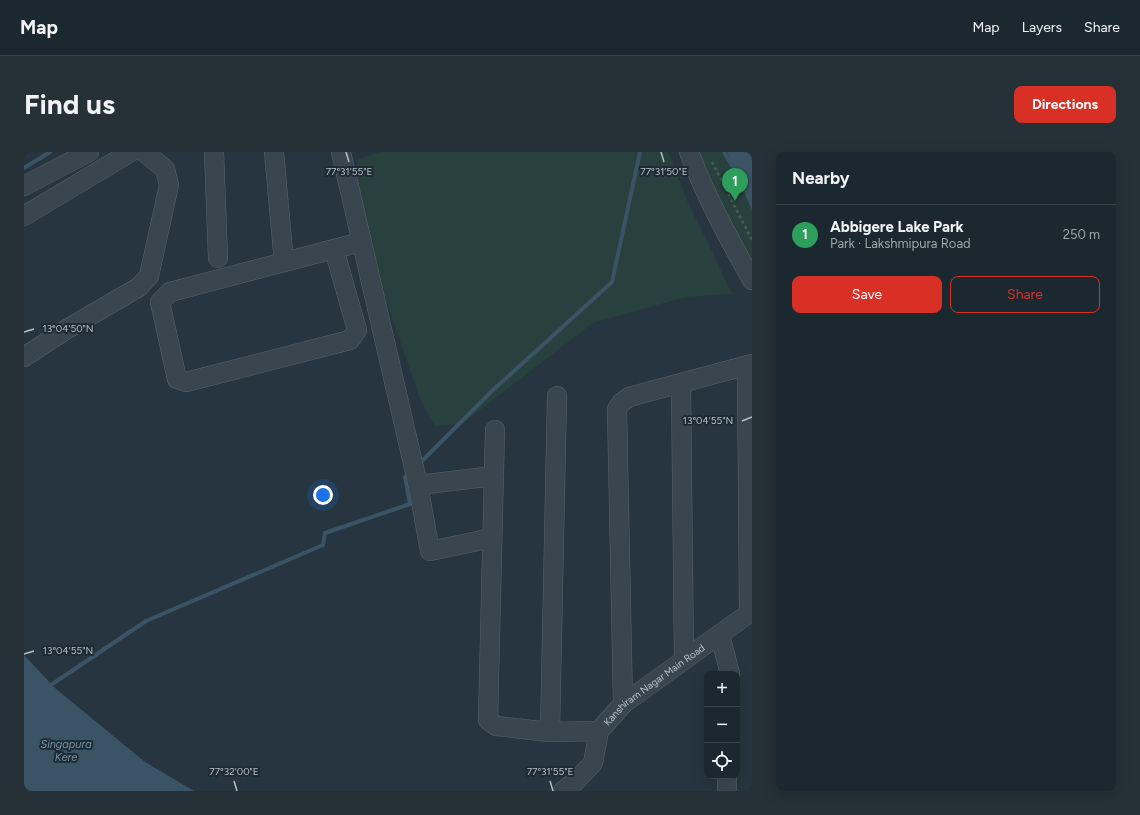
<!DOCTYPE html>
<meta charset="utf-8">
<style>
body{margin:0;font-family:Figtree,sans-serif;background:#253037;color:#f1f3f6}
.controls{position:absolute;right:12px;bottom:12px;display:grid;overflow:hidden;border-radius:8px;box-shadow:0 4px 16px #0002}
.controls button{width:36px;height:36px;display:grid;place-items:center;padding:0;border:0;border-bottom:1px solid #3a444b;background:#1c282f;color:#f1f3f6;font:20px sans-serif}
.you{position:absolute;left:299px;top:343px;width:14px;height:14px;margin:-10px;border:3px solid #fff;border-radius:50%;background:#1a73e8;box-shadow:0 0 0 6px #1a73e833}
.badge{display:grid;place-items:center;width:26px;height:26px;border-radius:50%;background:#d93025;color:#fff;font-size:13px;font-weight:700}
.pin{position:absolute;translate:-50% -33px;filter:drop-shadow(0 1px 2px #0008)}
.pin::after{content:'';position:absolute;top:21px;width:14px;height:12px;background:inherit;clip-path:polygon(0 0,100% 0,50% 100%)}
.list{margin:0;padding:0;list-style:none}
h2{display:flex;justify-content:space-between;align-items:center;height:52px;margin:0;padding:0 16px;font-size:17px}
h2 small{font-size:13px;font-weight:400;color:#a0a6aa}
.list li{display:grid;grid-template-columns:26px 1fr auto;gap:12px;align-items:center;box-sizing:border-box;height:60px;padding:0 16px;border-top:1px solid #3a444b}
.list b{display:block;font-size:15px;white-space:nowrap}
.list p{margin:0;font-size:13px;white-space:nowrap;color:#a0a6aa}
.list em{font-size:13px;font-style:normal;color:#a0a6aa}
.actions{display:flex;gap:8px;padding:12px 16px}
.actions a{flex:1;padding:9px 0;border:1px solid #d93025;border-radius:8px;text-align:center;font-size:14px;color:#d93025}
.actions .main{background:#d93025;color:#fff}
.icon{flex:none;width:22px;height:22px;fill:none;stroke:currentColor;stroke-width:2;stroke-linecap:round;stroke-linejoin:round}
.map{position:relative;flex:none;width:728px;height:639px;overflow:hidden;border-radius:8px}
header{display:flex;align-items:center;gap:24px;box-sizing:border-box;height:56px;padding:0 20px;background:#1c282f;border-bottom:1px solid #3a444b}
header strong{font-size:19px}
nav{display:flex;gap:22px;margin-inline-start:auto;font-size:14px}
.intro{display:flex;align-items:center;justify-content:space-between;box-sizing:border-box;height:96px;padding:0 24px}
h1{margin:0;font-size:28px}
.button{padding:10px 18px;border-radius:8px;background:#d93025;color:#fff;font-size:14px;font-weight:700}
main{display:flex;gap:24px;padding:0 24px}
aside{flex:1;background:#1c282f;border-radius:8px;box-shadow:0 4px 16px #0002}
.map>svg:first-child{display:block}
.green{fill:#28403e}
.water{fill:#3a5465}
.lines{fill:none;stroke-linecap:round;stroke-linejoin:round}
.stream{stroke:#3a5465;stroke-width:4}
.minor-casing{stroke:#58646c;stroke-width:20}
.path{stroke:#465c5a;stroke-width:2.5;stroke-dasharray:3 3;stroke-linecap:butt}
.minor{stroke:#3a464f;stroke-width:19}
.ticks{fill:none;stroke:#b6c1c9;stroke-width:1.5}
.labels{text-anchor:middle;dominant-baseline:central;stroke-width:4;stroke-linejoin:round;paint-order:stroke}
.street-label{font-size:10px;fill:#b6c1c9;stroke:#1e2b34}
.water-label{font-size:11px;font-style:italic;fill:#7797ab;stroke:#1e2b34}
.ticks-label{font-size:10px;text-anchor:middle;fill:#b6c1c9;stroke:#1e2b34;stroke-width:4;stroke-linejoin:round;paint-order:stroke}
</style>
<header>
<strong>Map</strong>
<nav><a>Map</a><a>Layers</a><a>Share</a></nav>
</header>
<div class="intro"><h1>Find us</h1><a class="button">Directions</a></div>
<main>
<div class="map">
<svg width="728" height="639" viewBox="0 0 728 639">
<rect width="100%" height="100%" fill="#26353f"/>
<!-- green -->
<path class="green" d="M356 0H644L665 53 686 95 708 142 662 145 569 171 438 272 411 274 396 247 360 143 330 22 335 7Z
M673 0H728V111L710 79Z"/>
<!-- water -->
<path class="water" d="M703 0H728V58Z
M0 503 31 536 121 610 170 639H0Z"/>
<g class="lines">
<!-- stream -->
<path class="stream" d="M700 0 714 24
M0 16 26 0
M394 313 468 239 588 130 616 0
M24 535 122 469 299 393 301 381 386 352 381 325 385 322"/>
<!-- minor casing -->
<g class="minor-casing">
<g id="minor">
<path d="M190 0 194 106"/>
<path d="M250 0 259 100"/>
<path d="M317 0 394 333"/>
<path d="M665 0C682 45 705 87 728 128"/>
<path d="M0 34 65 0"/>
<path d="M0 64 107 0"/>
<path d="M310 97 333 178 326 188 162 230 153 227 136 150 146 140 337 90"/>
<path d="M0 205 43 177 115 135 125 124 145 33 141 17 120 0"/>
<path d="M723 214 725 461"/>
<path d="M657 232 660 507"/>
<path d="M471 278 464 568 472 574 526 580 575 579"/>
<path d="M468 386 406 399 394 333 470 324"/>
<path d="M696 483 706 522"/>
<path d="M599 552 593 257 597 251 605 245 728 212"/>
<path d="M526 580 533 244"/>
<path id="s1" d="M539 639 552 629 569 611 575 579 599 552 728 459"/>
<path d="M703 639V624"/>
</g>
</g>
<!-- path -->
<path class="path" d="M688 10 728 88"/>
<!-- minor -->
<use href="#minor" class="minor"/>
</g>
<!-- ticks -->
<path class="ticks" d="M322 0 325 10M637 0 640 10M0 180 10 177M718 269 728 265M0 502 10 499M210 629 213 639M526 629 529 639"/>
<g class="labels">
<!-- street labels -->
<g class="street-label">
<text stroke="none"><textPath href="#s1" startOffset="146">Kanshiram Nagar Main Road</textPath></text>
</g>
<!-- water labels -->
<g class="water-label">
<text x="42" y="592">Singapura<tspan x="42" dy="13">Kere</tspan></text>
</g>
</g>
<g class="ticks-label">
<text x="325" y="23">77°31'55"E</text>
<text x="640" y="23">77°31'50"E</text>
<text x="44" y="180">13°04'50"N</text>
<text x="684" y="272">13°04'55"N</text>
<text x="44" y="502">13°04'55"N</text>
<text x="210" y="623">77°32'00"E</text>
<text x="526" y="623">77°31'55"E</text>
</g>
</svg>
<div class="controls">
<button>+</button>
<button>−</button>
<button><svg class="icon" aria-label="locate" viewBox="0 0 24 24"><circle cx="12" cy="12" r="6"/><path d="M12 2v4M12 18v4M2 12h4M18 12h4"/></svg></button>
</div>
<div class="you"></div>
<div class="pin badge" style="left:711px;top:49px;background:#2e9e5b">1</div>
</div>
<aside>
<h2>Nearby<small></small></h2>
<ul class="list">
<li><span class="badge" style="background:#2e9e5b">1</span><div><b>Abbigere Lake Park</b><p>Park · Lakshmipura Road</p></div><em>250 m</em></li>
</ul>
<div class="actions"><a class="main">Save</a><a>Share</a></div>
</aside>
</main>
